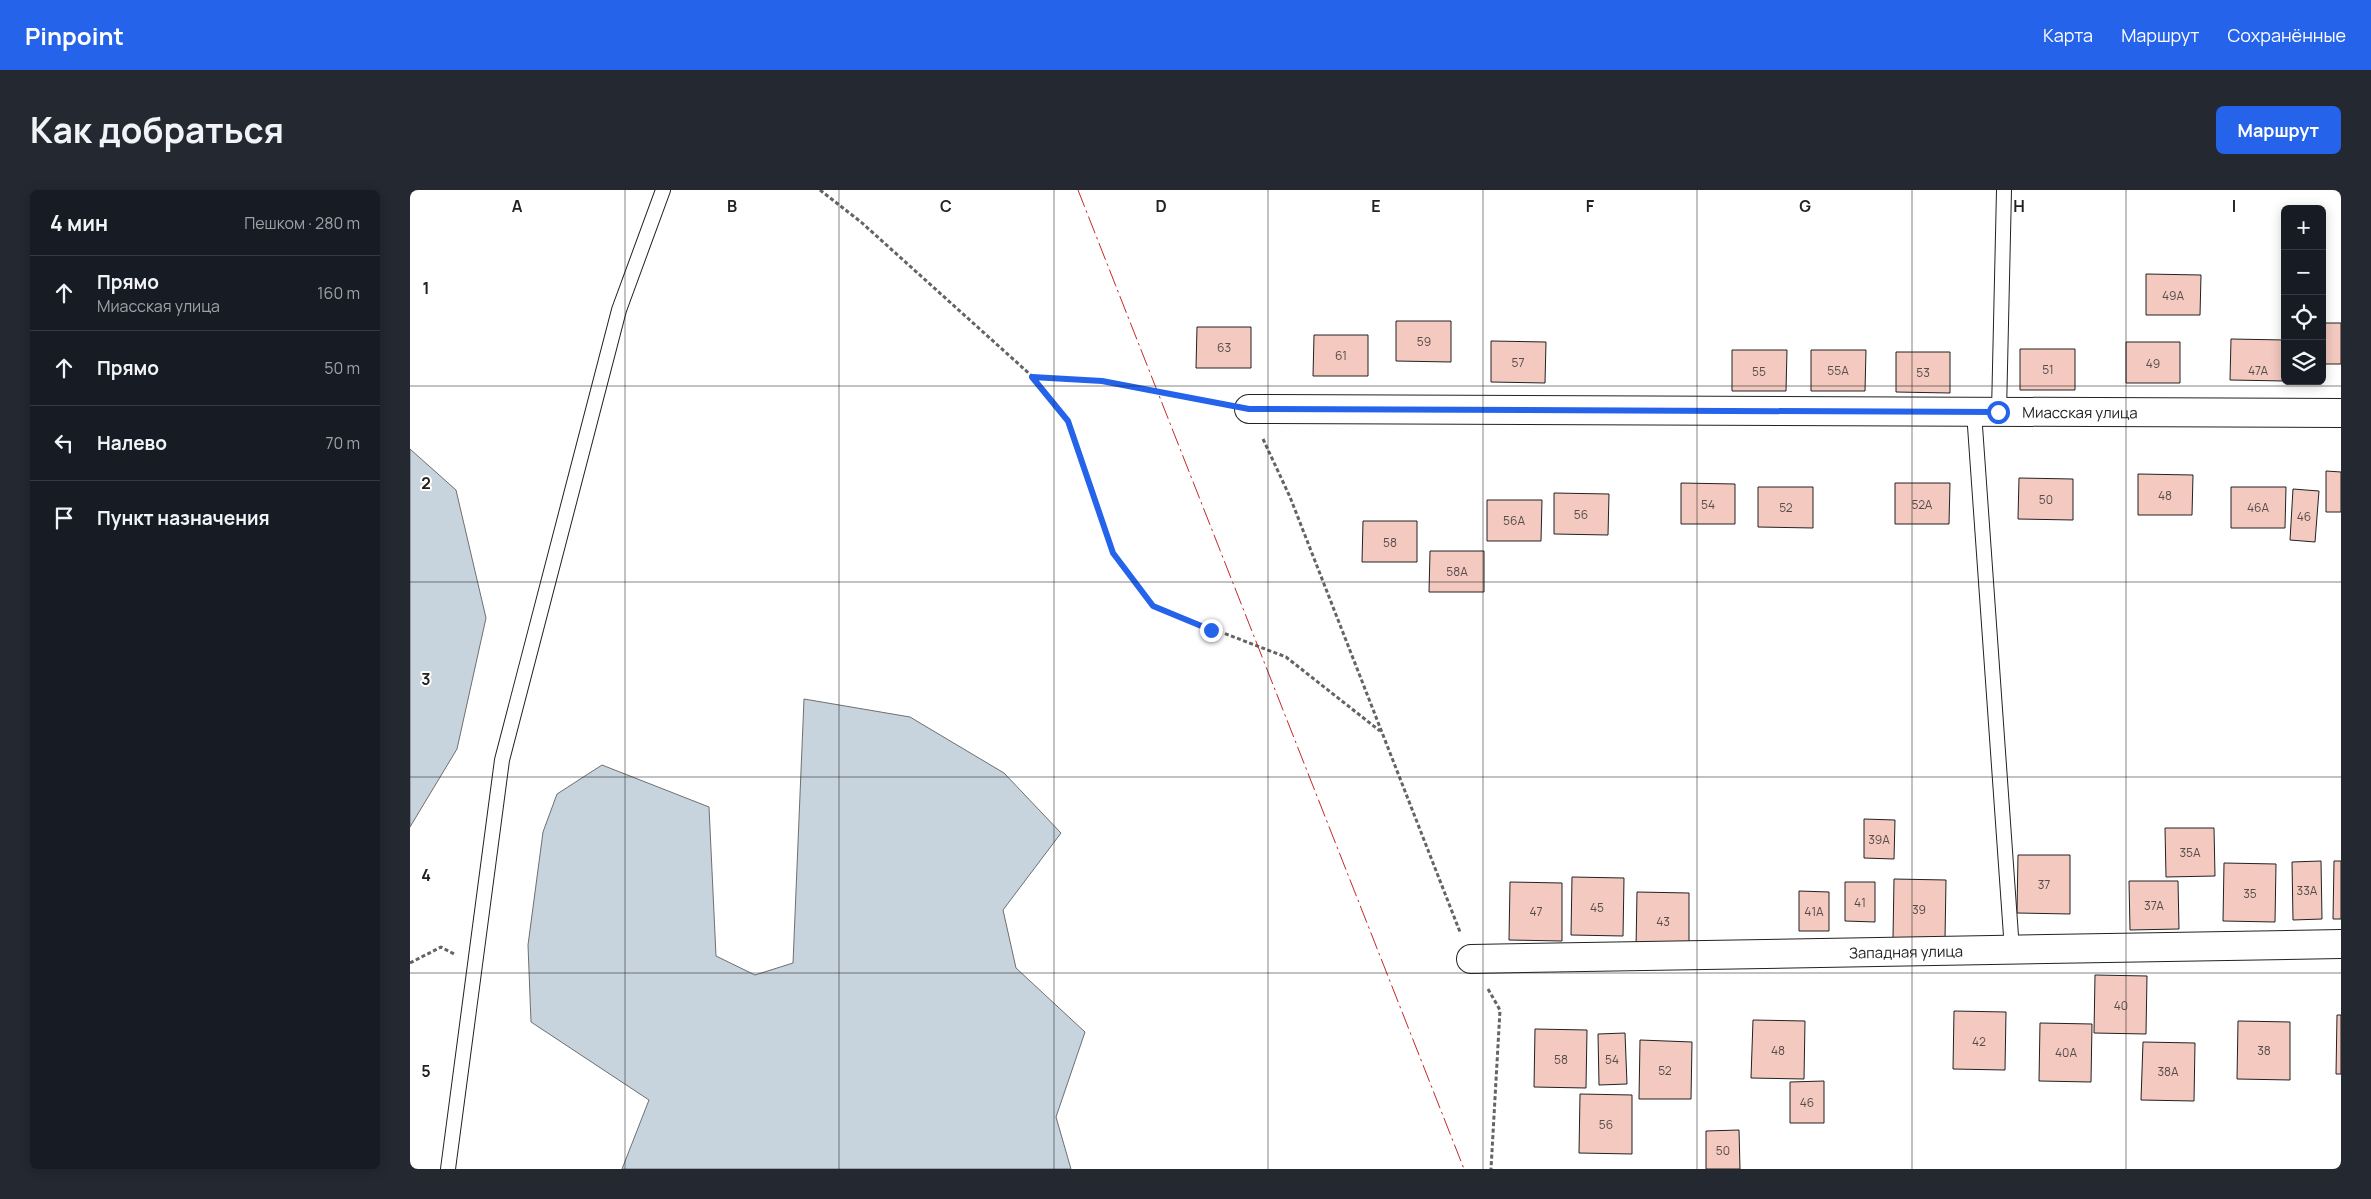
<!DOCTYPE html>
<html lang="ru">
<meta charset="utf-8">
<style>
body{margin:0;font-family:Manrope,sans-serif;background:#242831;color:#f1f3f6}
.controls{position:absolute;right:15px;top:15px;display:grid;overflow:hidden;border-radius:8px;box-shadow:0 2px 12px #0003}
.controls button{width:45px;height:45px;display:grid;place-items:center;padding:0;border:0;border-bottom:1px solid #363941;background:#171b24;color:#f1f3f6;font:25px sans-serif}
.stop{position:absolute;width:15px;height:15px;margin:-11px;border:4px solid #2563eb;border-radius:50%;background:#fff}
.stop.end{background:#2563eb;border-color:#fff;box-shadow:0 1px 5px #0008}
.list{margin:0;padding:0;list-style:none}
h2{display:flex;justify-content:space-between;align-items:center;height:65px;margin:0;padding:0 20px;font-size:21px}
h2 small{font-size:16px;font-weight:400;color:#9ea1a6}
.list li{display:grid;grid-template-columns:32px 1fr auto;gap:15px;align-items:center;box-sizing:border-box;height:75px;padding:0 20px;border-top:1px solid #363941}
.list b{display:block;font-size:19px;white-space:nowrap}
.list p{margin:0;font-size:16px;white-space:nowrap;color:#9ea1a6}
.list em{font-size:16px;font-style:normal;color:#9ea1a6}
.icon{flex:none;width:28px;height:28px;fill:none;stroke:currentColor;stroke-width:2;stroke-linecap:round;stroke-linejoin:round}
.map{position:relative;flex:none;width:1931px;height:979px;overflow:hidden;border-radius:8px}
header{display:flex;align-items:center;gap:30px;box-sizing:border-box;height:70px;padding:0 25px;background:#2563eb;color:#fff}
header strong{font-size:24px}
nav{display:flex;gap:28px;margin-inline-start:auto;font-size:18px}
.intro{display:flex;align-items:center;justify-content:space-between;box-sizing:border-box;height:120px;padding:0 30px}
h1{margin:0;font-size:35px}
.button{padding:12px 22px;border-radius:8px;background:#2563eb;color:#fff;font-size:18px;font-weight:700}
main{display:flex;gap:30px;padding:0 30px}
aside{flex:1;background:#171b24;border-radius:8px;box-shadow:0 2px 12px #0003}
.map>svg:first-child{display:block}
.water{fill:#c7d3dd;stroke:#6f6f6f}
.building{fill:#f3c9c0;stroke:#222}
.lines{fill:none;stroke-linecap:round;stroke-linejoin:round}
.lane-casing{stroke:#222;stroke-width:16}
.street-casing{stroke:#222;stroke-width:30}
.path{stroke:#646464;stroke-width:3;stroke-dasharray:4 2.5;stroke-linecap:butt}
.lane{stroke:#fff;stroke-width:14}
.street{stroke:#fff;stroke-width:28}
.power{stroke:#c62828;stroke-width:1;stroke-dasharray:18 4 2.5 4;stroke-linecap:butt}
.route{stroke:#2563eb;stroke-width:6}
.grid{fill:none;stroke:#222;stroke-width:1;stroke-opacity:0.55}
.labels{text-anchor:middle;dominant-baseline:central;stroke-width:4;stroke-linejoin:round;paint-order:stroke}
.number-label{font-size:12px;fill:#564c4a}
.street-label{font-size:15px;fill:#222;stroke:#fff}
.grid-label{font-size:16px;text-anchor:middle;font-weight:bold;fill:#222;stroke:#fff;stroke-width:4;stroke-linejoin:round;paint-order:stroke}
</style>
<header>
<strong>Pinpoint</strong>
<nav><a>Карта</a><a>Маршрут</a><a>Сохранённые</a></nav>
</header>
<div class="intro"><h1>Как добраться</h1><a class="button">Маршрут</a></div>
<main>
<aside>
<h2>4 мин<small>Пешком · 280 m</small></h2>
<ul class="list">
<li><svg class="icon" aria-label="ahead" viewBox="0 0 24 24"><path d="M12 20V5M6 11l6-6 6 6"/></svg><div><b>Прямо</b><p>Миасская улица</p></div><em>160 m</em></li>
<li><svg class="icon" aria-label="ahead" viewBox="0 0 24 24"><path d="M12 20V5M6 11l6-6 6 6"/></svg><div><b>Прямо</b></div><em>50 m</em></li>
<li><svg class="icon" aria-label="left" viewBox="0 0 24 24"><path d="M17 20v-9H6M10 6l-5 5 5 5"/></svg><div><b>Налево</b></div><em>70 m</em></li>
<li><svg class="icon" aria-label="arrive" viewBox="0 0 24 24"><path d="M6 21V4h12l-3 4 3 4H6"/></svg><div><b>Пункт назначения</b></div></li>
</ul>
</aside>
<div class="map">
<svg width="1931" height="979" viewBox="0 0 1931 979">
<rect width="100%" height="100%" fill="#fff"/>
<!-- water -->
<path class="water" d="M0 259 46 300 76 428 47 559 0 637Z
M394 509 500 527 594 583 651 643 593 720 606 778 675 842 646 927 661 979H212L239 910 121 832 118 755 133 642 147 604 192 575 299 617 306 766 345 785 383 773Z"/>
<!-- building -->
<path class="building" d="M1736 84 1791 85 1790 125H1736Z
M986 131H1041V172L986 171Z
M1912 133H1931V174H1912Z
M787 137H841V178H786Z
M904 145H958V186H903Z
M1821 149 1875 150V191L1820 190Z
M1081 151 1136 152 1135 193 1081 192Z
M1716 152H1770V193H1716Z
M1610 159H1665V200H1610Z
M1322 160H1377L1376 201H1322Z
M1401 160H1456L1455 201H1401Z
M1486 162H1540V203L1486 202Z
M1916 281 1931 282V322H1916Z
M1728 284 1783 285 1782 325H1728Z
M1609 288 1663 289V330L1608 329Z
M1271 293 1325 294V334H1271Z
M1485 293H1540L1539 334H1485Z
M1348 297H1403V338L1348 337Z
M1821 297H1876L1875 338H1821Z
M1883 299 1909 301 1905 352 1880 350Z
M1144 303 1199 304 1198 345 1144 344Z
M1077 310H1132L1131 351H1077Z
M953 331H1007V372H952Z
M1020 361H1074V402H1019Z
M1454 629 1485 630 1484 669 1454 668Z
M1755 638H1804L1805 686 1756 687Z
M1608 665H1660V724L1607 723Z
M1911 671 1912 729 1883 730 1882 672Z
M1924 671H1931V729H1923Z
M1814 673 1866 674 1865 732 1813 731Z
M1162 687 1214 688 1213 746 1161 745Z
M1484 689 1536 690 1535 749 1483 748Z
M1719 691H1768L1769 739 1720 740Z
M1100 692 1152 693V751L1099 750Z
M1435 692H1465V732L1435 731Z
M1389 701 1419 702V741H1389Z
M1227 702 1279 703V760L1226 759Z
M1685 785 1737 786 1736 844 1684 843Z
M1544 821 1596 822 1595 880 1543 879Z
M1927 825H1931V884H1926Z
M1343 830 1395 831 1394 889 1341 888Z
M1828 831 1880 832V890L1827 889Z
M1630 833 1682 834 1681 892 1629 891Z
M1125 839 1177 840 1176 898 1124 897Z
M1215 843 1217 894 1189 895 1188 844Z
M1230 850 1282 852 1281 909H1229Z
M1733 852 1785 853 1784 911 1731 910Z
M1414 891V933H1380V892Z
M1170 904 1222 905V964L1169 963Z
M1329 940 1330 979H1296V941Z"/>
<g class="lines">
<!-- lane casing -->
<g class="lane-casing">
<path id="lane" d="M1564 222 1602 760
M1589 222 1594 0
M38 979 92 570 209 120 253 0"/>
</g>
<!-- street casing -->
<g class="street-casing">
<g id="street">
<path id="s1" d="M839 219 1931 223"/>
<path id="s2" d="M1061 769 1931 754"/>
</g>
</g>
<!-- path -->
<path class="path" d="M410 0 451 32 623 187 692 191 811 214
M623 188 657 231 703 363 743 416 876 467 970 541
M853 249 880 307 1050 742
M0 773 31 757 44 764
M1078 799 1090 820 1081 979"/>
<!-- lane -->
<use href="#lane" class="lane"/>
<!-- street -->
<use href="#street" class="street"/>
<!-- power -->
<path class="power" d="M668 0 1054 979"/>
</g>
<g class="lines">
<!-- route -->
<path class="route" d="M801 440 743 416 703 363 658 231 622 187 692 191 839 219 1588 222"/>
</g>
<!-- grid -->
<path class="grid" d="M215 0V979M429 0V979M644 0V979M858 0V979M1073 0V979M1287 0V979M1502 0V979M1716 0V979M0 196H1931M0 392H1931M0 587H1931M0 783H1931"/>
<g class="labels">
<!-- number labels -->
<g class="number-label">
<text x="1763" y="105">49А</text>
<text x="1014" y="151">59</text>
<text x="814" y="157">63</text>
<text x="931" y="165">61</text>
<text x="1108" y="172">57</text>
<text x="1743" y="173">49</text>
<text x="1638" y="179">51</text>
<text x="1428" y="180">55А</text>
<text x="1848" y="180">47А</text>
<text x="1349" y="181">55</text>
<text x="1513" y="182">53</text>
<text x="1755" y="305">48</text>
<text x="1636" y="309">50</text>
<text x="1298" y="314">54</text>
<text x="1512" y="314">52А</text>
<text x="1376" y="317">52</text>
<text x="1848" y="317">46А</text>
<text x="1171" y="324">56</text>
<text x="1894" y="326">46</text>
<text x="1104" y="330">56А</text>
<text x="980" y="352">58</text>
<text x="1047" y="381">58А</text>
<text x="1469" y="649">39А</text>
<text x="1780" y="662">35А</text>
<text x="1634" y="694">37</text>
<text x="1897" y="700">33А</text>
<text x="1840" y="703">35</text>
<text x="1450" y="712">41</text>
<text x="1744" y="715">37А</text>
<text x="1187" y="717">45</text>
<text x="1509" y="719">39</text>
<text x="1126" y="721">47</text>
<text x="1404" y="721">41А</text>
<text x="1253" y="731">43</text>
<text x="1711" y="815">40</text>
<text x="1569" y="851">42</text>
<text x="1368" y="860">48</text>
<text x="1854" y="860">38</text>
<text x="1656" y="862">40А</text>
<text x="1151" y="869">58</text>
<text x="1202" y="869">54</text>
<text x="1255" y="880">52</text>
<text x="1758" y="881">38А</text>
<text x="1397" y="912">46</text>
<text x="1196" y="934">56</text>
<text x="1313" y="960">50</text>
</g>
<!-- street labels -->
<g class="street-label">
<text stroke="none"><textPath href="#s1" startOffset="831">Миасская улица</textPath></text>
<text stroke="none"><textPath href="#s2" startOffset="435">Западная улица</textPath></text>
</g>
</g>
<g class="grid-label">
<text x="107" y="22">A</text>
<text x="322" y="22">B</text>
<text x="536" y="22">C</text>
<text x="751" y="22">D</text>
<text x="966" y="22">E</text>
<text x="1180" y="22">F</text>
<text x="1395" y="22">G</text>
<text x="1609" y="22">H</text>
<text x="1824" y="22">I</text>
<text x="16" y="104">1</text>
<text x="16" y="299">2</text>
<text x="16" y="495">3</text>
<text x="16" y="691">4</text>
<text x="16" y="887">5</text>
</g>
</svg>
<div class="controls">
<button>+</button>
<button>−</button>
<button><svg class="icon" aria-label="locate" viewBox="0 0 24 24"><circle cx="12" cy="12" r="6"/><path d="M12 2v4M12 18v4M2 12h4M18 12h4"/></svg></button>
<button><svg class="icon" aria-label="layers" viewBox="0 0 24 24"><path d="M12 4l9 5-9 5-9-5zM3 14l9 5 9-5"/></svg></button>
</div>
<div class="stop" style="left:1588px;top:222px"></div>
<div class="stop end" style="left:801px;top:440px"></div>
</div>
</main>
